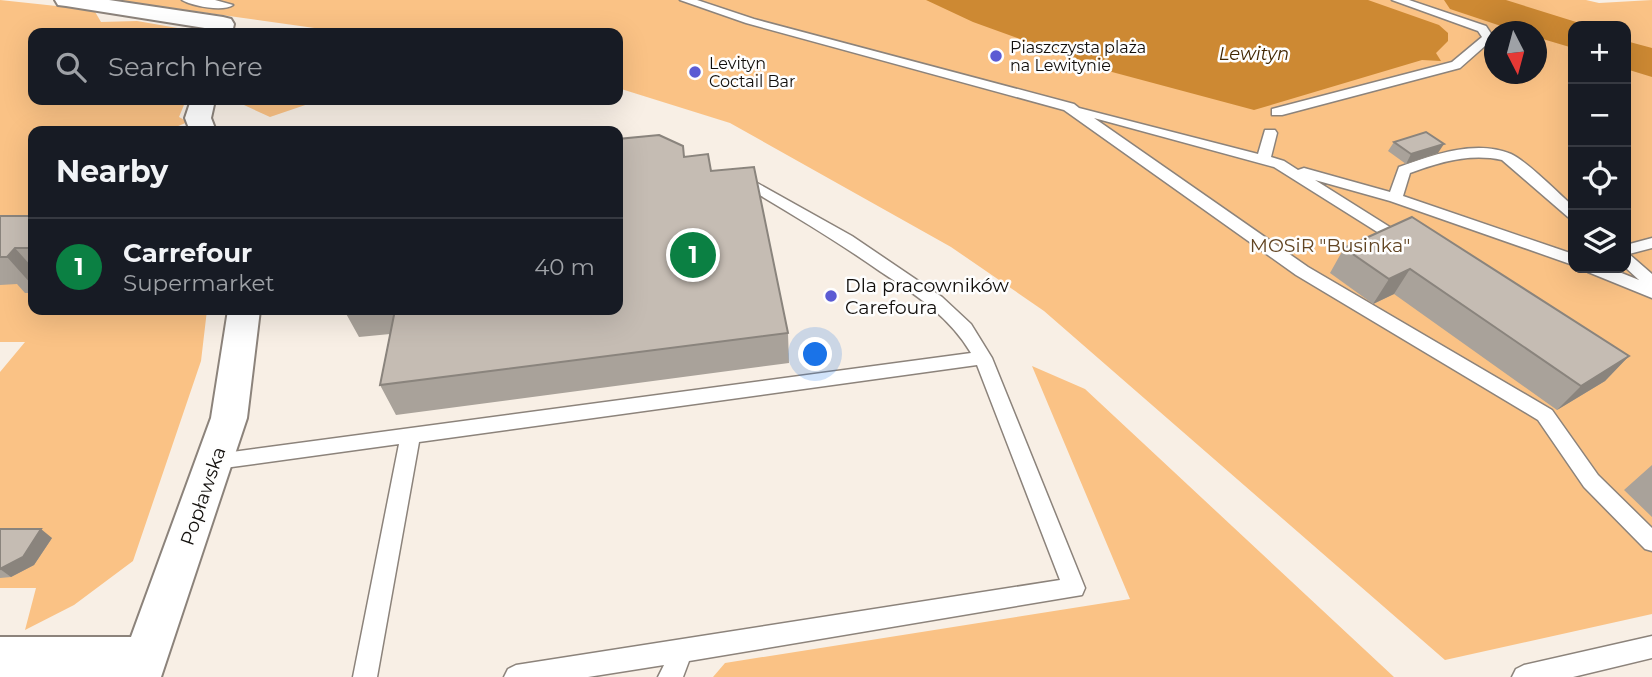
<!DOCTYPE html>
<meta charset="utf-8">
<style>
body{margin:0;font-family:Montserrat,sans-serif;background:#242831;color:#f1f3f6}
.controls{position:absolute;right:21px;top:21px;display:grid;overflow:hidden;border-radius:14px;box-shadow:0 7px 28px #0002}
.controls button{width:63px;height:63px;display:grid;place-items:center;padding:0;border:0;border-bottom:2px solid #363941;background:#171b24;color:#f1f3f6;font:35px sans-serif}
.compass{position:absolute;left:1484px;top:21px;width:63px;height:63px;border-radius:50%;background:#171b24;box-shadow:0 7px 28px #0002;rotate:174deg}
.you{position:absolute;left:816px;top:355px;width:24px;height:24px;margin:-18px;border:5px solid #fff;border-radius:50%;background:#1a73e8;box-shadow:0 0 0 10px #1a73e833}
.badge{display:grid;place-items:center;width:46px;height:46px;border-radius:50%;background:#0b8043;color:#fff;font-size:23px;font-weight:700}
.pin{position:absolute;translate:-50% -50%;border:4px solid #fff;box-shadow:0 2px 7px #0006}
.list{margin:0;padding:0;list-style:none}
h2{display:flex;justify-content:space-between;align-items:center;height:91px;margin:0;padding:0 28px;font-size:30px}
h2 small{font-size:23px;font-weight:400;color:#9ea1a6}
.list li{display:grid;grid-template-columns:46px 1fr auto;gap:21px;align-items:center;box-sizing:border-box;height:98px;padding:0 28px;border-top:2px solid #363941}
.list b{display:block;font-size:26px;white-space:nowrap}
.list p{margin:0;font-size:23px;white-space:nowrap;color:#9ea1a6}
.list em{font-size:23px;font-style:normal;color:#9ea1a6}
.icon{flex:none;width:38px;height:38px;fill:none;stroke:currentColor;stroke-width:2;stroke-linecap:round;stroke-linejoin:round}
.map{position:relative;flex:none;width:1652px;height:677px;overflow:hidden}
.search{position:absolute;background:#171b24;box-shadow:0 7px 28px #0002;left:28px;top:28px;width:595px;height:77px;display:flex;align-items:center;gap:18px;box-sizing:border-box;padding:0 24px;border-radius:14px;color:#9ea1a6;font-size:26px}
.panel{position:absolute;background:#171b24;box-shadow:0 7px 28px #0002;left:28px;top:126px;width:595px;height:189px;border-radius:14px}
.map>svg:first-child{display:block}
.green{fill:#fac285;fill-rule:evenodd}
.water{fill:#cd8933}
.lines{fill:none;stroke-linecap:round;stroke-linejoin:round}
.river{fill:#cd8933;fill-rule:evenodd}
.lane-casing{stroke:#8c837b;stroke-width:3}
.street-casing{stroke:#8c837b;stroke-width:4}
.lane{fill:#fff;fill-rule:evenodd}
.street{fill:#fff;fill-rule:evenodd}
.wall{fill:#a9a29a}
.shaded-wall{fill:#8a847d}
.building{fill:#c5bcb3;stroke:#8a847d;stroke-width:2}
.poi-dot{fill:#5b5bd3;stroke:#fefefe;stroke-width:2.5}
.labels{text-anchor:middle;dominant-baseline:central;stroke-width:5;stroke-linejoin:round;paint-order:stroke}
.far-poi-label{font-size:16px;fill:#110e0b;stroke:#fefefe;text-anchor:start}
.far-water-label{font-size:18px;font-style:italic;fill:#412601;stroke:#fefefe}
.park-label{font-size:19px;fill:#614422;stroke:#fefefe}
.poi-label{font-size:19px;fill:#110e0b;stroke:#fefefe;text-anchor:start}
.street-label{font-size:19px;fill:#110e0b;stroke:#fefefe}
</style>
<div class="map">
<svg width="1652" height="677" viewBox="0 0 1652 677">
<rect width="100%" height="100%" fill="#f8efe5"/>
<!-- green -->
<path class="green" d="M0 0 94 10 101 22 137 21 189 30 190 33H33V100H186L179 117 188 122 166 131H33V310H207L201 361 133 561 74 605 25 630 36 588H0V372L25 342H0Z
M114 0H1586L1599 3 1652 0V614L1445 660 1044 311 951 247 730 123 618 88V33H350ZM1573 26H1626V268H1573ZM1494 32H1536V74H1494Z
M233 100H320L270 117Z
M1032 366 1085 389 1394 677H713L725 663 1130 599Z"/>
<!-- water -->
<path class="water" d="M926 0H1368L1439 25 1448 33V41L1436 53 1441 61 1422 60 1254 110 1112 72 973 22Z"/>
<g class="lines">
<!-- river -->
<path class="river" d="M1444 0H1506L1589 26H1573V48L1536 37V32H1519L1450 9Z
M1626 41 1652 48V77L1626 69Z"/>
<!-- lane casing -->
<g class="lane-casing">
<path id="lane" d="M182 0H215L233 5C223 12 192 6 182 0Z
M680 0H697L754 19 1074 104 1079 108 1258 154 1265 130H1275L1277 133 1271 157 1284 161 1298 170 1304 168 1390 192 1399 167C1432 155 1476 139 1511 154 1527 161 1558 193 1573 206V219L1568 217 1502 160C1470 153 1440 162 1410 173L1403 196 1573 254V265L1390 201 1315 180 1412 241 1404 246 1398 245 1274 167 1094 118 1308 267 1552 410 1598 475 1652 528V551L1645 549 1584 487 1538 420 1296 275 1064 110 746 23Z
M1392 0H1409L1486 26 1494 38 1460 68 1282 115H1272V109L1452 62 1482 37 1478 31Z
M741 174 852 236 942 297 971 324 992 358 1085 588 1082 595 689 661 683 677H658L664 665 588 677H504L508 669 516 665 1060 580 977 365 419 442 377 677H353L399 444 217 469 210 467 207 461 210 455 971 353C949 316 916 295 881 272 834 239 785 210 736 181L734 178 736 175Z
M1652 238V248L1629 254 1652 274V298L1588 272 1586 268H1609L1639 280 1626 268V245Z
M1652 636V658L1573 677H1512L1516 669 1524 665Z"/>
</g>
<!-- street casing -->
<g class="street-casing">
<path id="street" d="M55 0H109L223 17 231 19 234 24 232 33H210L211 29 66 6 58 5Z
M191 100H215L211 118 216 131H190L185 118Z
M228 310H260L247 418 161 677H0V637H131L211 418Z"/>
</g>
<!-- lane -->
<use href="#lane" class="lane"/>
<!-- street -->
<use href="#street" class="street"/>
</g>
<!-- wall -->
<path class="wall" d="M1394 142 1438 153 1406 164 1388 151Z
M684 157 711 171 788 333 789 363 396 415 380 385 390 334 359 337 344 310H618Z
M0 216H33V293H25L17 284 0 285Z
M1412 217 1629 356 1605 381 1557 410 1394 294 1373 304 1330 273 1344 248Z
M1652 465V517L1624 490Z
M0 529 52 538 34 565 11 577 0 578Z"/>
<!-- shaded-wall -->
<path class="shaded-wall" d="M1444 144 1438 153 1406 164 1411 154Z
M15 248 33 268V286L7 257Z
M1410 269 1394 294 1373 304 1389 279Z
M1629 356 1605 381 1557 410 1581 386Z
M41 529 52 538 34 565 11 577 0 569Z"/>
<!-- building -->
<path class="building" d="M1426 132 1444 144 1411 154 1394 142Z
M659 135 683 146 684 157 708 154 711 171 754 167 788 333 380 385 395 310H618V139Z
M0 216H33V248H15L7 257H0Z
M1412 217 1629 356 1581 386 1410 269 1389 279 1344 248Z
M0 529H41L23 557 0 569Z"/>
<!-- markers -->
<g class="poi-dot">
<circle cx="996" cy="56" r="7"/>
<circle cx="695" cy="72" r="7"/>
<circle cx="831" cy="296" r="7"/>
</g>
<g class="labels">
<!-- far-poi labels -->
<g class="far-poi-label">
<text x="1010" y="47">Piaszczysta plaża<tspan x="1010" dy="18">na Lewitynie</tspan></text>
<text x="709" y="63">Levityn<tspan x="709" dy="18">Coctail Bar</tspan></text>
</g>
<!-- far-water labels -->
<g class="far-water-label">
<text x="1254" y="54">Lewityn</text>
</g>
<!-- park labels -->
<g class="park-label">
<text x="1330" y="245">MOSiR "Businka"</text>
</g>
<!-- poi labels -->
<g class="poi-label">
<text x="845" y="285">Dla pracowników<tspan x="845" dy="22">Carefoura</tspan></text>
</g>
<!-- street labels -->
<g class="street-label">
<text transform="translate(203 496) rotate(-71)">Popławska</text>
</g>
</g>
</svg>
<div class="controls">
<button>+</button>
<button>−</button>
<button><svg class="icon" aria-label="locate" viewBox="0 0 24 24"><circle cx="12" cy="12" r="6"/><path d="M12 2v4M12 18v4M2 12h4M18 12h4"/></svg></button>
<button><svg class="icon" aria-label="layers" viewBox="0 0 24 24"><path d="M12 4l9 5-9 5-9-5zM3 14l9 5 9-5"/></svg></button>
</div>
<svg class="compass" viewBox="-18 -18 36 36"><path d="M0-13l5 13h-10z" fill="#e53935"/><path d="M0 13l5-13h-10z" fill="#9ea1a6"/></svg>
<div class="you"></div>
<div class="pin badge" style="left:693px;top:255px">1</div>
<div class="search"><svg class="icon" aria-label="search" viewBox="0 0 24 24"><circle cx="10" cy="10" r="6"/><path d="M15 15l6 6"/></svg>Search here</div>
<section class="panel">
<h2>Nearby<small></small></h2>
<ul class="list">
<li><span class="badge">1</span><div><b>Carrefour</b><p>Supermarket</p></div><em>40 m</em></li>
</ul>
</section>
</div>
